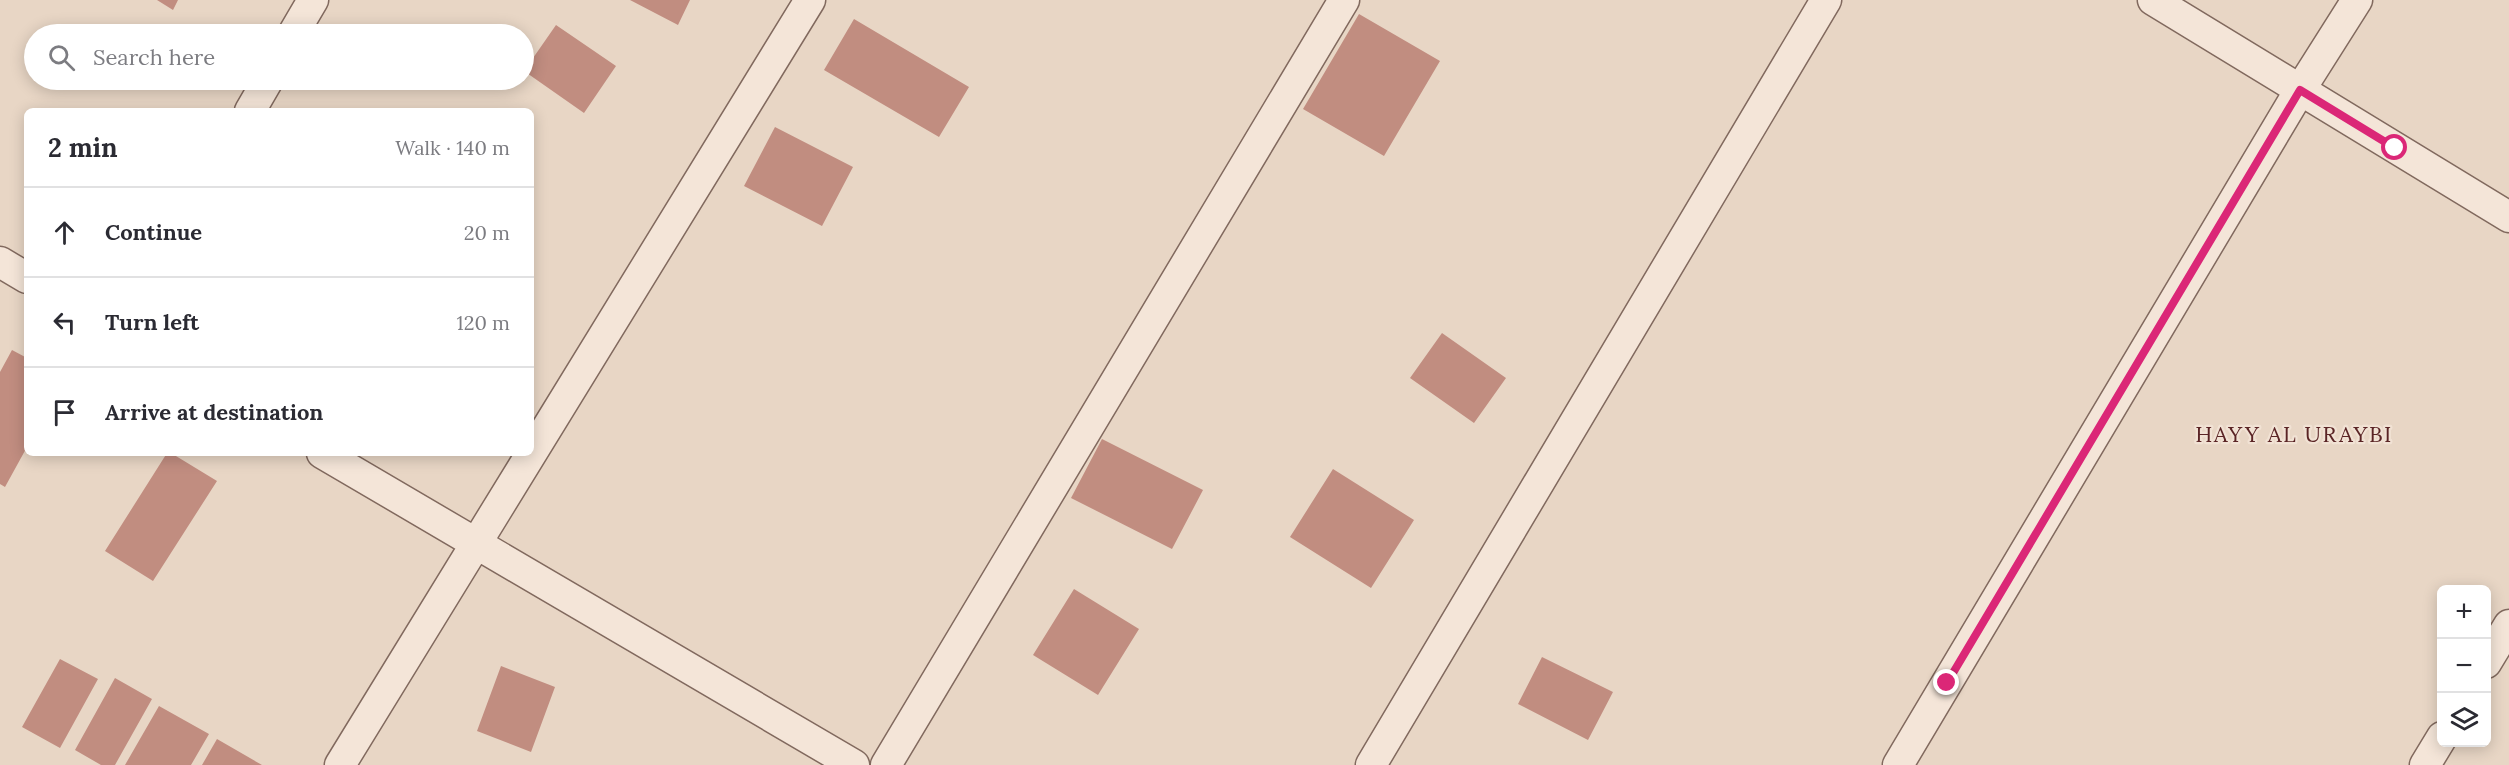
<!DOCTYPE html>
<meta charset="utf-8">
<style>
body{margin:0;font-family:Lora,serif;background:#f2f2f3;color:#2b2b33}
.controls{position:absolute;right:18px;bottom:18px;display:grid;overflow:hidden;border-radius:9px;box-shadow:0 3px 15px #0003}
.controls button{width:54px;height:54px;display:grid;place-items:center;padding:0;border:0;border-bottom:2px solid #e1e1e2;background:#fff;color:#2b2b33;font:30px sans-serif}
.stop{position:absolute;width:18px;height:18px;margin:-14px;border:4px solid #db2777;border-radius:50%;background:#fff}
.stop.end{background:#db2777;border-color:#fff;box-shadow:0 2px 6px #0008}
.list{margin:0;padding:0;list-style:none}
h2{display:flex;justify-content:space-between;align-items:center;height:78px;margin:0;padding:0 24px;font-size:26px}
h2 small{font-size:20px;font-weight:400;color:#7c7c81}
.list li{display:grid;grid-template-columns:39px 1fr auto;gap:18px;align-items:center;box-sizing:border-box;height:90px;padding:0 24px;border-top:2px solid #e1e1e2}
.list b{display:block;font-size:22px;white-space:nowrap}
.list em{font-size:20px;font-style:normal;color:#7c7c81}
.icon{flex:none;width:33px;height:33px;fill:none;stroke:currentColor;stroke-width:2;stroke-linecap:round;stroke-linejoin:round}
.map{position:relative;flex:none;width:2509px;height:765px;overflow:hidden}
.search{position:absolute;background:#fff;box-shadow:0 3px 15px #0003;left:24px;top:24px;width:510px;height:66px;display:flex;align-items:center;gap:15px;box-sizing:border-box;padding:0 21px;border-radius:33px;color:#7c7c81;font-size:22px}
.panel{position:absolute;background:#fff;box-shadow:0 3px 15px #0003;left:24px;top:108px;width:510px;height:348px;border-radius:9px}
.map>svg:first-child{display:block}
.building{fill:#c18d80}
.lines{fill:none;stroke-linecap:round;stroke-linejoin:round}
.minor-casing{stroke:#81695e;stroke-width:33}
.minor{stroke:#f4e5d8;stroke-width:30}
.route{stroke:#db2777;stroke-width:8}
.labels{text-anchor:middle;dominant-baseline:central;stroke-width:4.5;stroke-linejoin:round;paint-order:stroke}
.neighbourhood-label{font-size:22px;letter-spacing:1.5px;fill:#5a2425;stroke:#f1e2d4}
</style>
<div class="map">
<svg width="2509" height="765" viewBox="0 0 2509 765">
<rect width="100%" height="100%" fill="#e8d6c5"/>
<!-- building -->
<path class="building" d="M157 0H178L173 10Z
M630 0H690L678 25Z
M1359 14 1440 61 1384 156 1303 109Z
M854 19 969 87 939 137 824 70Z
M556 25 616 66 584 113 524 71Z
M775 127 853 167 822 226 744 186Z
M1442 333 1506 378 1474 423 1410 378Z
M12 350 27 358V447L5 487 0 484V372Z
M1102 439 1203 490 1172 549 1071 498Z
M167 453H171L217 481 153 581 105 551Z
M1333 469 1414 520 1371 588 1290 537Z
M1074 589 1139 629 1098 695 1033 655Z
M1542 657 1613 692 1588 740 1518 704Z
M60 659 98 679 60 748 22 727Z
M501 666 555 687 531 752 477 731Z
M115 678 152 699 115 765H101L75 750Z
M159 706 209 734 191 765H125Z
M217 739 262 765H202Z"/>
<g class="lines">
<!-- minor casing -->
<g class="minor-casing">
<path id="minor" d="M2153 0 2509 217
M293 34 313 0
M250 111 268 80
M0 262 27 278
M322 453 854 765
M2486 663 2509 625
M340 765 810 0
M886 765 1344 0
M1371 765 1826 0
M1898 765 2300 90 2357 0
M2425 765 2442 737"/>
</g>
<!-- minor -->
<use href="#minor" class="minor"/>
</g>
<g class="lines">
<!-- route -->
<path class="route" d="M1947 683 2300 90 2395 148"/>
</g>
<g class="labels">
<!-- neighbourhood labels -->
<g class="neighbourhood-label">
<text x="2294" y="434">HAYY AL URAYBI</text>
</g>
</g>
</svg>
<div class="controls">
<button>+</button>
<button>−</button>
<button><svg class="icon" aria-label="layers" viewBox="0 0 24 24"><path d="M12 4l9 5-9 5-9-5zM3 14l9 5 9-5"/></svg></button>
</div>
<div class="stop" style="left:2395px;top:148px"></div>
<div class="stop end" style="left:1947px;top:683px"></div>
<div class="search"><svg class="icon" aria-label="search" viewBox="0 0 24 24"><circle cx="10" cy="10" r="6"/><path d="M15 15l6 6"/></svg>Search here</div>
<section class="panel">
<h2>2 min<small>Walk · 140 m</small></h2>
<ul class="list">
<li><svg class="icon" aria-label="ahead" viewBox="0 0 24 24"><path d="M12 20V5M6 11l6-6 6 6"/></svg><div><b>Continue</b></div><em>20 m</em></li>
<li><svg class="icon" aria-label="left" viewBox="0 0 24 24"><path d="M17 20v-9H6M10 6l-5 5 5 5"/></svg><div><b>Turn left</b></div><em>120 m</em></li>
<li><svg class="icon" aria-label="arrive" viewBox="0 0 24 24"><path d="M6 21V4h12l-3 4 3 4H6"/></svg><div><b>Arrive at destination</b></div></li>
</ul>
</section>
</div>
